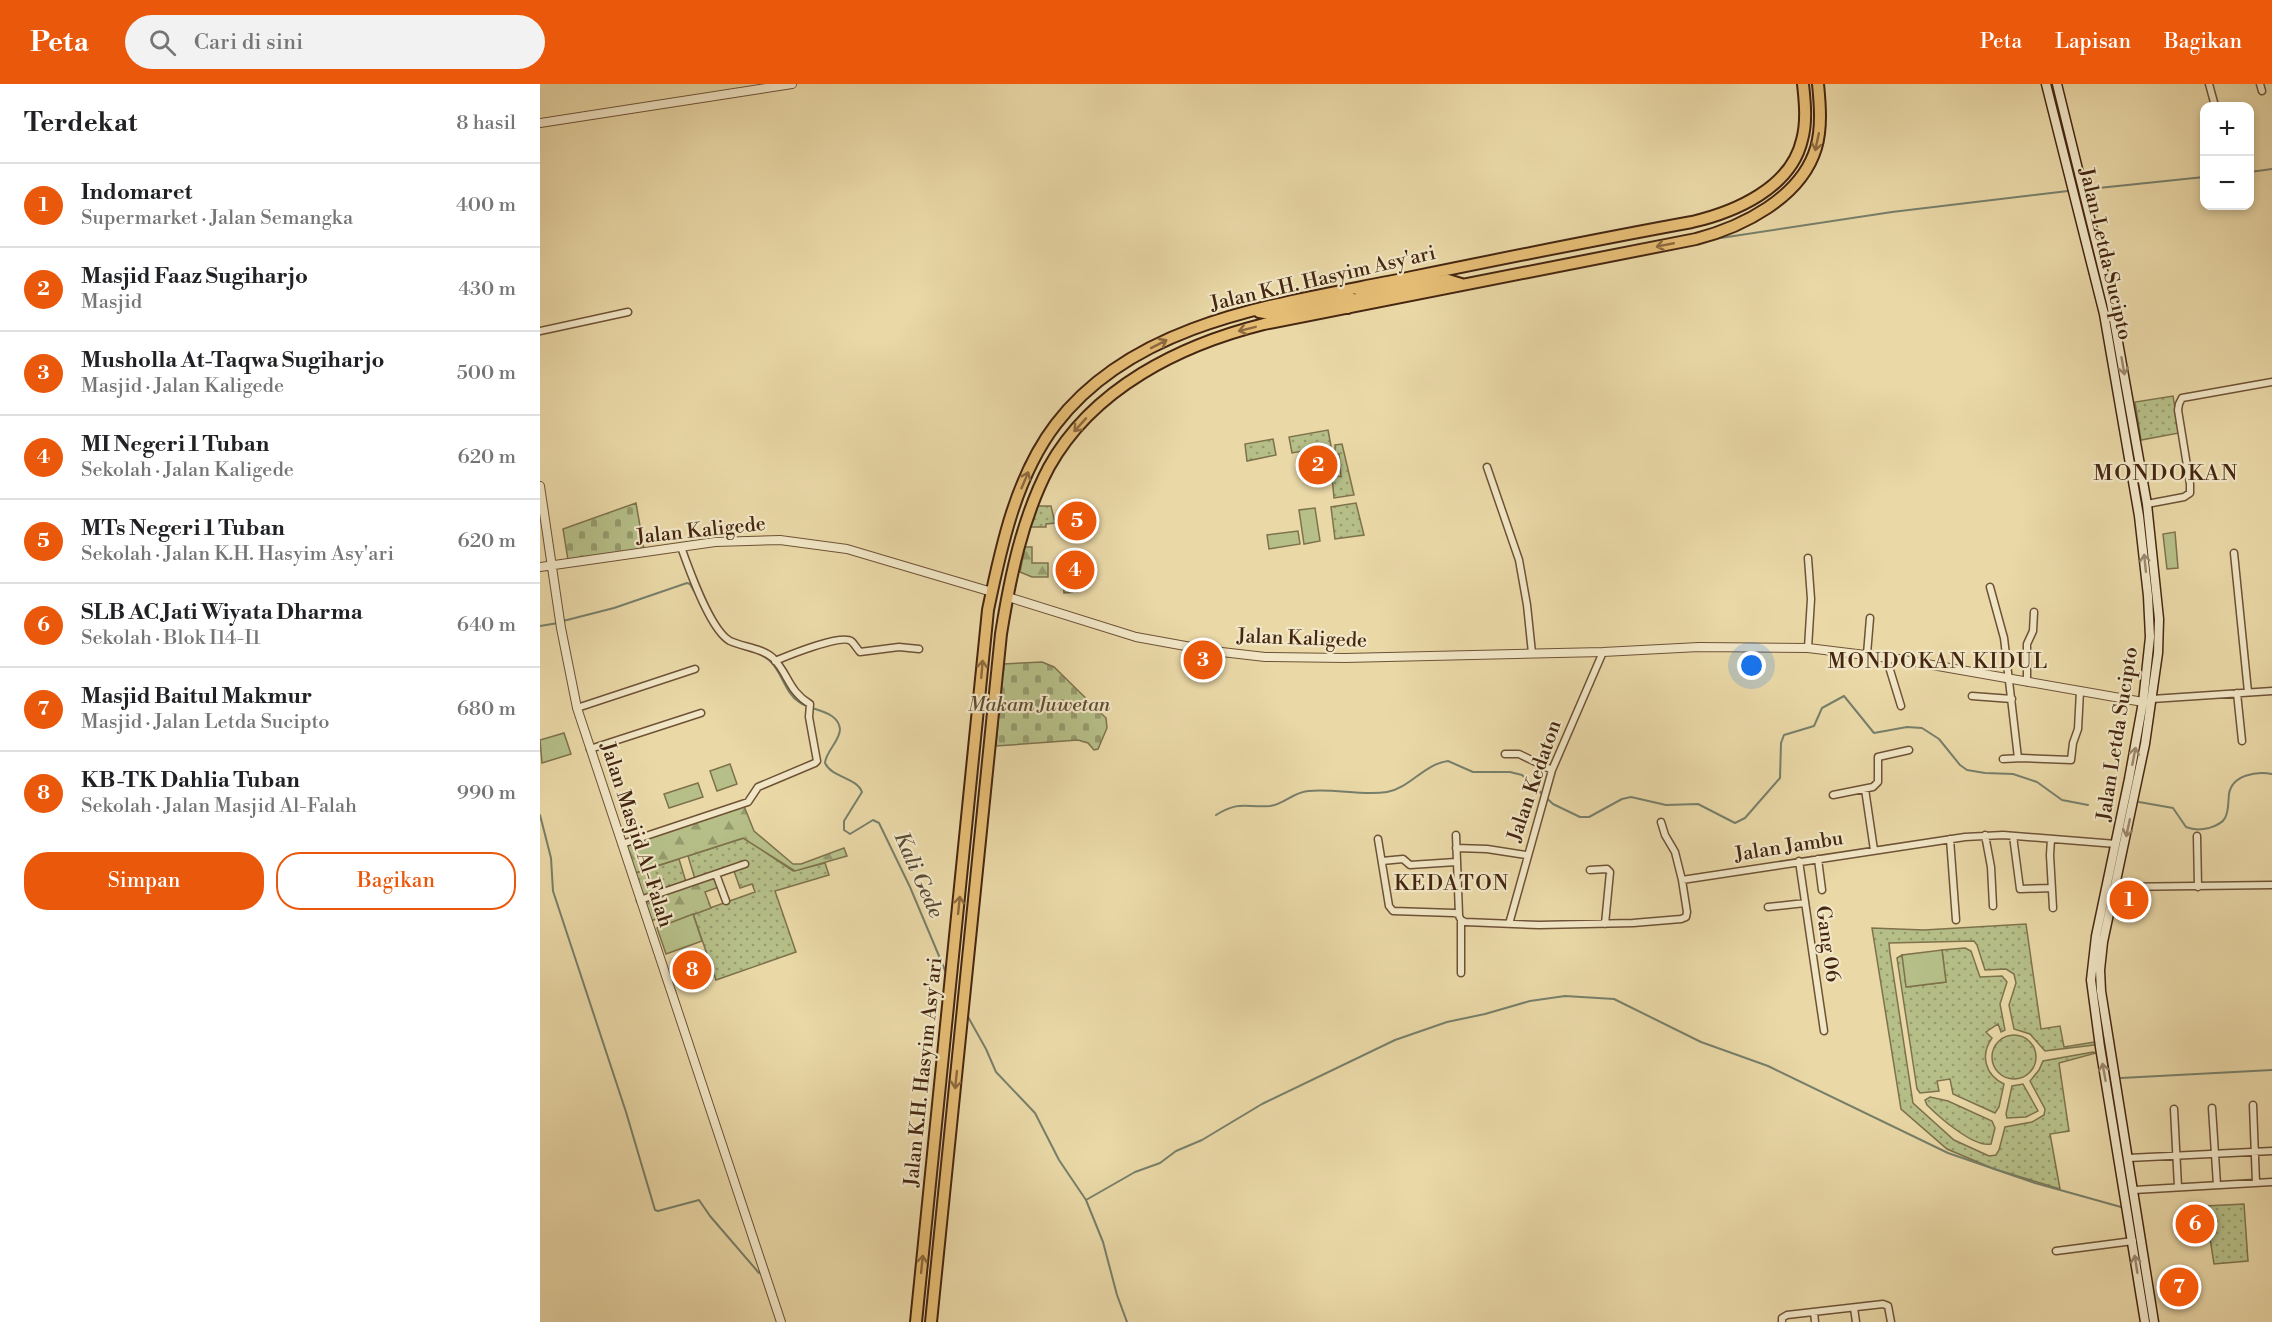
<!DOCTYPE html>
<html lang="id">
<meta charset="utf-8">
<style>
body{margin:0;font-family:"Libre Bodoni",serif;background:#f2f2f2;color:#202124}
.controls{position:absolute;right:18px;top:18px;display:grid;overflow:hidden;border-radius:12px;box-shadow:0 3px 9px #0003}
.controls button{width:54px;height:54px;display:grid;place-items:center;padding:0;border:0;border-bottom:2px solid #e0e0e0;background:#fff;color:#202124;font:30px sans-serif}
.you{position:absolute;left:1212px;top:582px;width:21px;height:21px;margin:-15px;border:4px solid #fff;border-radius:50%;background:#1a73e8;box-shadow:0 0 0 9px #1a73e833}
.badge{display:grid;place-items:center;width:39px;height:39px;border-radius:50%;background:#ea580c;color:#fff;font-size:20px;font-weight:700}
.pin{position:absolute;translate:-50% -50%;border:3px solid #fff;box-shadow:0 2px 6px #0006}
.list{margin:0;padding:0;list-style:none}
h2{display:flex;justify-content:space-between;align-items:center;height:78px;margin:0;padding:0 24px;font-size:26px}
h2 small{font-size:20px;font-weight:400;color:#757577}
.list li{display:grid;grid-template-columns:39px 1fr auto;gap:18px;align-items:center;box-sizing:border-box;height:84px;padding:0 24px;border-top:2px solid #e0e0e0}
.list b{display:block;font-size:22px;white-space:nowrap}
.list p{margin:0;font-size:20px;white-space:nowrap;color:#757577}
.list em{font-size:20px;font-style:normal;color:#757577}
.actions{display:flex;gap:12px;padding:18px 24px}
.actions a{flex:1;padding:14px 0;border:2px solid #ea580c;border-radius:24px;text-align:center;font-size:21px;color:#ea580c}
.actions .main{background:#ea580c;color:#fff}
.icon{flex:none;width:33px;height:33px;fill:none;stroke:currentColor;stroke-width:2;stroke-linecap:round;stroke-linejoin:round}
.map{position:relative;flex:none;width:1732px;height:1238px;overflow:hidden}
header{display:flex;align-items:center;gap:36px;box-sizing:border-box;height:84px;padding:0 30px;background:#ea580c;color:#fff}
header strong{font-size:28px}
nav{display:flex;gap:33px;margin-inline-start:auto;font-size:21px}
.search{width:420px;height:54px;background:#f2f2f2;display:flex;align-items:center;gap:15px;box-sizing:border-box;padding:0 21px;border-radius:33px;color:#757577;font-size:22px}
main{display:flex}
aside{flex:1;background:#fff}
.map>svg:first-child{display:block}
.grass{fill:url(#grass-dots);stroke:#7e724c;stroke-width:1.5}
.forest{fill:url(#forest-firs);stroke:#7e724c;stroke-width:1.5}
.cemetery{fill:url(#cemetery-stones);stroke:#7e724c;stroke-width:1.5}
.garden{fill:#b6bf88;stroke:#7e724c;stroke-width:1.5}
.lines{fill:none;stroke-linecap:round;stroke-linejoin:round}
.stream{stroke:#777f6a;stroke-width:2}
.minor-casing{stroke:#6e5236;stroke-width:9}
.tertiary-casing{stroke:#6e5236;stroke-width:10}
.secondary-casing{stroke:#452611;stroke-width:11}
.trunk-casing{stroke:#452611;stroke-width:14}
.minor{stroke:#f1e6c6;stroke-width:6}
.tertiary{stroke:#f1e6c6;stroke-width:8}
.secondary{stroke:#f1e6c6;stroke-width:8}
.trunk{stroke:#e5bc74;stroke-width:10}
.oneway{stroke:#8d6a3e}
.oneway2{stroke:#9b866c}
.labels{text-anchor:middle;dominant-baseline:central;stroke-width:4.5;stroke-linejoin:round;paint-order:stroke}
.street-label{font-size:20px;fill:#452611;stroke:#f1e6c6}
.park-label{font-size:20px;font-style:italic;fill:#614c2f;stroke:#f1e6c6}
.neighbourhood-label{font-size:21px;letter-spacing:1.5px;fill:#452611;stroke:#f1e6c6}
.water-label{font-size:21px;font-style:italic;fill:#5a4b36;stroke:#f1e6c6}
.quarter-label{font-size:22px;letter-spacing:1.5px;fill:#452611;stroke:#f1e6c6}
</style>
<header>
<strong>Peta</strong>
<div class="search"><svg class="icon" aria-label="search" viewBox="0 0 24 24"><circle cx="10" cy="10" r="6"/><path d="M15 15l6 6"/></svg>Cari di sini</div>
<nav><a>Peta</a><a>Lapisan</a><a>Bagikan</a></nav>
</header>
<main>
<aside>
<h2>Terdekat<small>8 hasil</small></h2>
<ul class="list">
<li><span class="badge">1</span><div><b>Indomaret</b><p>Supermarket · Jalan Semangka</p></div><em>400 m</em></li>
<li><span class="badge">2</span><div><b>Masjid Faaz Sugiharjo</b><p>Masjid</p></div><em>430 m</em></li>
<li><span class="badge">3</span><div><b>Musholla At-Taqwa Sugiharjo</b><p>Masjid · Jalan Kaligede</p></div><em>500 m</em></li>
<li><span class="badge">4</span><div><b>MI Negeri 1 Tuban</b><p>Sekolah · Jalan Kaligede</p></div><em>620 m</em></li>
<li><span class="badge">5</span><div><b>MTs Negeri 1 Tuban</b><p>Sekolah · Jalan K.H. Hasyim Asy'ari</p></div><em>620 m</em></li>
<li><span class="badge">6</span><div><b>SLB AC Jati Wiyata Dharma</b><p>Sekolah · Blok I14-I1</p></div><em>640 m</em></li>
<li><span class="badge">7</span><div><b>Masjid Baitul Makmur</b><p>Masjid · Jalan Letda Sucipto</p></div><em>680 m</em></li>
<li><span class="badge">8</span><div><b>KB-TK Dahlia Tuban</b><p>Sekolah · Jalan Masjid Al-Falah</p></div><em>990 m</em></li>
</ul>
<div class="actions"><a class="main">Simpan</a><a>Bagikan</a></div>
</aside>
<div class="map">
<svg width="1732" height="1238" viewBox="0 0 1732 1238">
<defs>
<pattern id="grass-dots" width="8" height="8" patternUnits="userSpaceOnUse" patternTransform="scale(1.5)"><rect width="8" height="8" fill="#b6bf88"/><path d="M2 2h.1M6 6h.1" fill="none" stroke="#969b6e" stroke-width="1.8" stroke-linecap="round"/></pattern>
<pattern id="forest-firs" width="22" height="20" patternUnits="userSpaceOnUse" patternTransform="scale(1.5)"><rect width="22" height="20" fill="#b6bf88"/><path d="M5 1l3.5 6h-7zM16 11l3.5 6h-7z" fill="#969b6e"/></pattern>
<pattern id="cemetery-stones" width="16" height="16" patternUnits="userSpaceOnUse" patternTransform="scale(1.5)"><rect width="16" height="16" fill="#b6bf88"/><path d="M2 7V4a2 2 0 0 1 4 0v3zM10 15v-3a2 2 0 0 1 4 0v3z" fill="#969b6e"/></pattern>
</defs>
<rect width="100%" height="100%" fill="#ead8a7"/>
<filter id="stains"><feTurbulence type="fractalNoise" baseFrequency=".00333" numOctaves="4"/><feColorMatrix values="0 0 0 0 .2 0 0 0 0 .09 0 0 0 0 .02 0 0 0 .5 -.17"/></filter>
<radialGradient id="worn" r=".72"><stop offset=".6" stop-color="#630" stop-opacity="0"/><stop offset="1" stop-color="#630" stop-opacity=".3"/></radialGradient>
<!-- grass -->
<path class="grass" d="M1633 312 1639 349 1601 356 1595 318Z
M788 346 791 362 752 369 749 353Z
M733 355 736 371 707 377 705 360Z
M802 360 814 411 794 414 792 393 801 392 799 370H795V361Z
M816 419 824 451 795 455 791 423Z
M498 422H511L515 439 506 440V443H490Z
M204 754 253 787 285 779 289 791 235 807 256 868 176 896 153 830 215 808 212 800 200 804 194 787 104 817 95 789 139 775 146 798 155 795 148 772Z
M1486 840 1501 945 1520 942 1524 963 1555 958 1554 961 1505 967 1490 950 1474 945 1469 921 1476 899 1474 890 1466 885 1445 886 1437 861 1434 857 1349 859 1350 869 1373 1019 1414 1056 1449 1072 1456 1071 1459 1066 1465 1043 1492 1038 1504 1031 1505 1025 1490 997 1499 986 1503 977 1553 968 1556 969 1519 979 1529 1047 1510 1050 1520 1105 1454 1085 1407 1065 1361 1025 1332 844 1384 846Z
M1425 864 1431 867 1440 893 1462 892 1467 898 1460 920 1465 946 1461 948 1458 940 1446 948 1452 954C1440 971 1445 991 1464 1000L1459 1023 1455 1029 1413 1010 1410 995 1397 997 1399 1007 1380 1009 1377 1005 1357 874 1362 871 1367 903 1406 898 1402 866Z
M1452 973a22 22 0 1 1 44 0a22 22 0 1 1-44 0Z
M1483 1000 1498 1027 1486 1033 1467 1034 1466 1030 1472 1002Z
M1390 1013 1408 1017 1452 1037 1455 1044 1451 1060C1434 1064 1399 1033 1387 1021L1385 1016Z
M1704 1120 1708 1177 1674 1180 1665 1122Z"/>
<!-- forest -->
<path class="forest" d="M485 463H492V479H508V493H492L480 488Z
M204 722 214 747 253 780H261L304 764 307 772 255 787 203 754 95 789 86 762Z
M175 793 179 803 165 808 171 824 128 840 124 832 111 837 104 817Z"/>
<!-- cemetery -->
<path class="cemetery" d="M96 419 104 465 28 476 23 445Z
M502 578 514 583 566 634 567 644 558 665 554 666 548 659 538 656 456 662 463 580Z"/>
<!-- garden -->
<path class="garden" d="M775 424 780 457 764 460 759 426Z
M543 429 549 447 524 450 522 436Z
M758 447 760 460 729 465 727 451Z
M1635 448 1638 484 1627 485 1623 450Z
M536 481 538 508 524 509 522 482Z
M24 649 31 670 2 679 0 656Z
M190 680 197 700 177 707 170 687Z
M158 699 163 713 129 724 124 710Z
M153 830 162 857 126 870 117 844Z
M1402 866 1406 898 1366 903 1362 871Z"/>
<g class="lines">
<!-- stream -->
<path class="stream" d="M1710 88 1732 85
M1549 105 1664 93
M1174 155 1352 128 1528 107
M23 537 74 524 147 499 150 500 159 516
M0 542 18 539
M173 542C190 572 210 559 230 577 242 588 245 609 259 618 271 627 298 626 300 645 300 657 286 667 285 679 292 694 316 693 322 708L304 737V746L310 750 333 736 339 739 370 803 407 891
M1599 718 1633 724 1646 743C1653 746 1661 746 1669 744 1675 742 1682 740 1685 734 1689 727 1688 718 1689 710 1692 691 1716 687 1732 690
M0 731 11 774 13 807 86 1028 115 1126 118 1127 159 1116 170 1132 219 1189
M676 731C700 716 706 724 730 722 744 720 754 708 768 707 794 704 821 712 847 708 870 704 884 680 908 677L933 688H970L982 691 1013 720 1040 733H1049L1082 715 1091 713 1126 721 1158 720 1195 739 1205 734 1240 694 1241 659 1244 651 1274 642 1282 624 1304 612 1334 649 1367 643 1382 644 1399 655 1420 681 1427 686 1445 689 1473 690 1497 698 1522 716 1548 721
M427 931 446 965 456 988 495 1029 519 1076 546 1116 563 1158 577 1211 587 1238
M1581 994 1732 986
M546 1116 595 1088 620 1079 636 1067 662 1056 722 1020 855 956 907 938 945 930 990 917 1025 912 1074 915 1161 958 1228 982 1408 1069 1495 1099 1581 1123"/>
<!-- minor casing -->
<g class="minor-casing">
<path id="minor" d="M1669 0 1675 22
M1720 0 1722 7
M0 247 88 228
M947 383 979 476 987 521 992 569
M1607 420 1644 413 1650 409V400L1638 326 1639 320 1642 314 1732 298
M1694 469 1708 608
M1450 503 1464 554 1478 674
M1268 564 1271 515 1268 474
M1327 570 1330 534
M1346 573 1361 622
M235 577C247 572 301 550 311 557 314 559 317 565 320 568L359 563 379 565
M1487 598V560L1493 547 1494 528
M1697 609 1702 657
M1432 612 1472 615
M1612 615 1732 607
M37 624 155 585
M50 665 161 629
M965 670H979L1012 686
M1463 675 1482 674 1531 676 1533 659 1538 645 1540 607
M1325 705 1334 766
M1293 711 1333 703 1338 698V673L1369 666
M1121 738 1125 751 1135 768 1142 796
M916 751 919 831
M1445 751 1451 783 1453 822
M1473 752 1480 805 1512 804
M1657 752 1658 803
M838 755 849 822 853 827 914 829 918 830 921 836 925 838 999 841 1093 839 1141 835 1146 833 1147 828 1142 796 1425 753 1463 751 1576 760
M1410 755 1416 836
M1511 755 1510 771 1513 824
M82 760 208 718 218 703 275 679 277 677 269 633 270 620C249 608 248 589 233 574 222 564 203 563 190 557 170 546 149 485 141 463
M916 764 947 765 986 771
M1278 775 1282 806
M842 777 863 775 870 781 916 778
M1259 777 1284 947
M1050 786 1067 785 1070 788 1065 840
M176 790 186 817
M1576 803 1732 801
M100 816 205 780
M1228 823 1265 819
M921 836V889
M969 840 1012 686 1063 568
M1713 1021 1716 1099
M1672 1024 1677 1101
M1634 1025 1638 1103
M1588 1074 1732 1067
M1594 1106 1732 1098
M1516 1167 1593 1157
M1314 1224 1316 1238
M1274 1228 1275 1238
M1242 1238V1234L1247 1231 1343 1220 1348 1222 1351 1238"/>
</g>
<!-- tertiary casing -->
<g class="tertiary-casing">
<path id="tertiary" d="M0 39 252 0
M0 402 21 544 37 624 241 1238
M0 483 175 458 240 456 307 465 452 508
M468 513 596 553 673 567 725 573 805 574 1063 568 1159 563 1268 564 1358 575 1603 618"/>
</g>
<!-- secondary casing -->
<g class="secondary-casing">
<path id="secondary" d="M1506 0 1564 230 1599 432 1608 512 1610 553 1603 618 1589 695 1556 852 1551 896 1560 963 1605 1238
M1517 0 1571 219 1607 420 1619 535 1618 569 1605 660 1563 858 1560 886 1561 907 1614 1238"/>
</g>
<!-- trunk casing -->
<g class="trunk-casing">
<path id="trunk" d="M826 203 820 208 822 213 908 196 921 200
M719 228 731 230 813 215 815 220 808 224
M376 1238 448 526C461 463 476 392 516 340 598 233 749 219 872 193 965 174 1058 155 1152 138 1195 128 1251 104 1262 56 1267 38 1265 18 1263 0
M391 1238 461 550C470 494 482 434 509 383 553 304 640 261 724 240L1156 155C1202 143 1261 114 1276 64 1282 44 1280 20 1278 0"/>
</g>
<!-- minor -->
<use href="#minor" class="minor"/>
<!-- tertiary -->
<use href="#tertiary" class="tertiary"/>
<!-- secondary -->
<use href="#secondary" class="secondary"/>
<!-- trunk -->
<use href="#trunk" class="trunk"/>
</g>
<!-- one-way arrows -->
<defs><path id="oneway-shaft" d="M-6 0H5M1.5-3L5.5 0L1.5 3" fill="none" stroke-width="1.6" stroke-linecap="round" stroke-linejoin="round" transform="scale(1.5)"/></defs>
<g class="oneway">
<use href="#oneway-shaft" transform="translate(1277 58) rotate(102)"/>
<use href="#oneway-shaft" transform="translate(1125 161) rotate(169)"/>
<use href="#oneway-shaft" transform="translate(707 245) rotate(166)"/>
<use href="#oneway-shaft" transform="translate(619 260) rotate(-27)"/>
<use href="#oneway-shaft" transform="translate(540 341) rotate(132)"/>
<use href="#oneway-shaft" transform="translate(485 396) rotate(-67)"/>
<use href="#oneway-shaft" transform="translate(442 585) rotate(-85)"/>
<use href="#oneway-shaft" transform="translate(419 821) rotate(-84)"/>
<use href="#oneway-shaft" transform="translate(416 996) rotate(96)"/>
<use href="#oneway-shaft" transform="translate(382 1180) rotate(-84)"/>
</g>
<g class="oneway2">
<use href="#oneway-shaft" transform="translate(1583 282) rotate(80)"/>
<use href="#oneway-shaft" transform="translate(1605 479) rotate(-96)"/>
<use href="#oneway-shaft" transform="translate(1594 672) rotate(-79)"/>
<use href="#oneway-shaft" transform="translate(1588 744) rotate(102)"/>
<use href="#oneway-shaft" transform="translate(1564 988) rotate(-100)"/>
<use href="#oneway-shaft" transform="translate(1596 1180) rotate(-99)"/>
</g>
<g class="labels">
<!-- street labels -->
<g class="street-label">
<text transform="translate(1565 170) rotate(77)">Jalan Letda Sucipto</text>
<text transform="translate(783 195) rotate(-13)">Jalan K.H. Hasyim Asy'ari</text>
<text transform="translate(161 447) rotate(-6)">Jalan Kaligede</text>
<text transform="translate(762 555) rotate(2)">Jalan Kaligede</text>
<text transform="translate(1578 650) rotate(-81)">Jalan Letda Sucipto</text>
<text transform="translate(995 697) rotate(-71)">Jalan Kedaton</text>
<text transform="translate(96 751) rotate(72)">Jalan Masjid Al-Falah</text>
<text transform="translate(1249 763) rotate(-9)">Jalan Jambu</text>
<text transform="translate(1287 860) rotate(82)">Gang 06</text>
<text transform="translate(384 988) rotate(-84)">Jalan K.H. Hasyim Asy'ari</text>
</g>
<!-- park labels -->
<g class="park-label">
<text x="499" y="621">Makam Juwetan</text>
</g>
<!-- neighbourhood labels -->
<g class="neighbourhood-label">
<text x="1398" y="578">MONDOKAN KIDUL</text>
<text x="912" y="800">KEDATON</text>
</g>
<!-- water labels -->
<g class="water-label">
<text transform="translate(378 791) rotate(66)">Kali Gede</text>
</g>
<!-- quarter labels -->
<g class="quarter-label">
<text x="1626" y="389">MONDOKAN</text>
</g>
</g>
<rect width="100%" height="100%" filter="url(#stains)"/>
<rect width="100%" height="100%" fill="url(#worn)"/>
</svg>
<div class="controls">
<button>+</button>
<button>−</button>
</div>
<div class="you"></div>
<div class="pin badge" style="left:1589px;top:816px">1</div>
<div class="pin badge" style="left:778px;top:381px">2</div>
<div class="pin badge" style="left:663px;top:576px">3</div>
<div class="pin badge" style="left:535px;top:486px">4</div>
<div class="pin badge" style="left:537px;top:437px">5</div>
<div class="pin badge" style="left:1655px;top:1140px">6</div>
<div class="pin badge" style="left:1639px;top:1203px">7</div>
<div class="pin badge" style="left:152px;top:886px">8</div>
</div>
</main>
